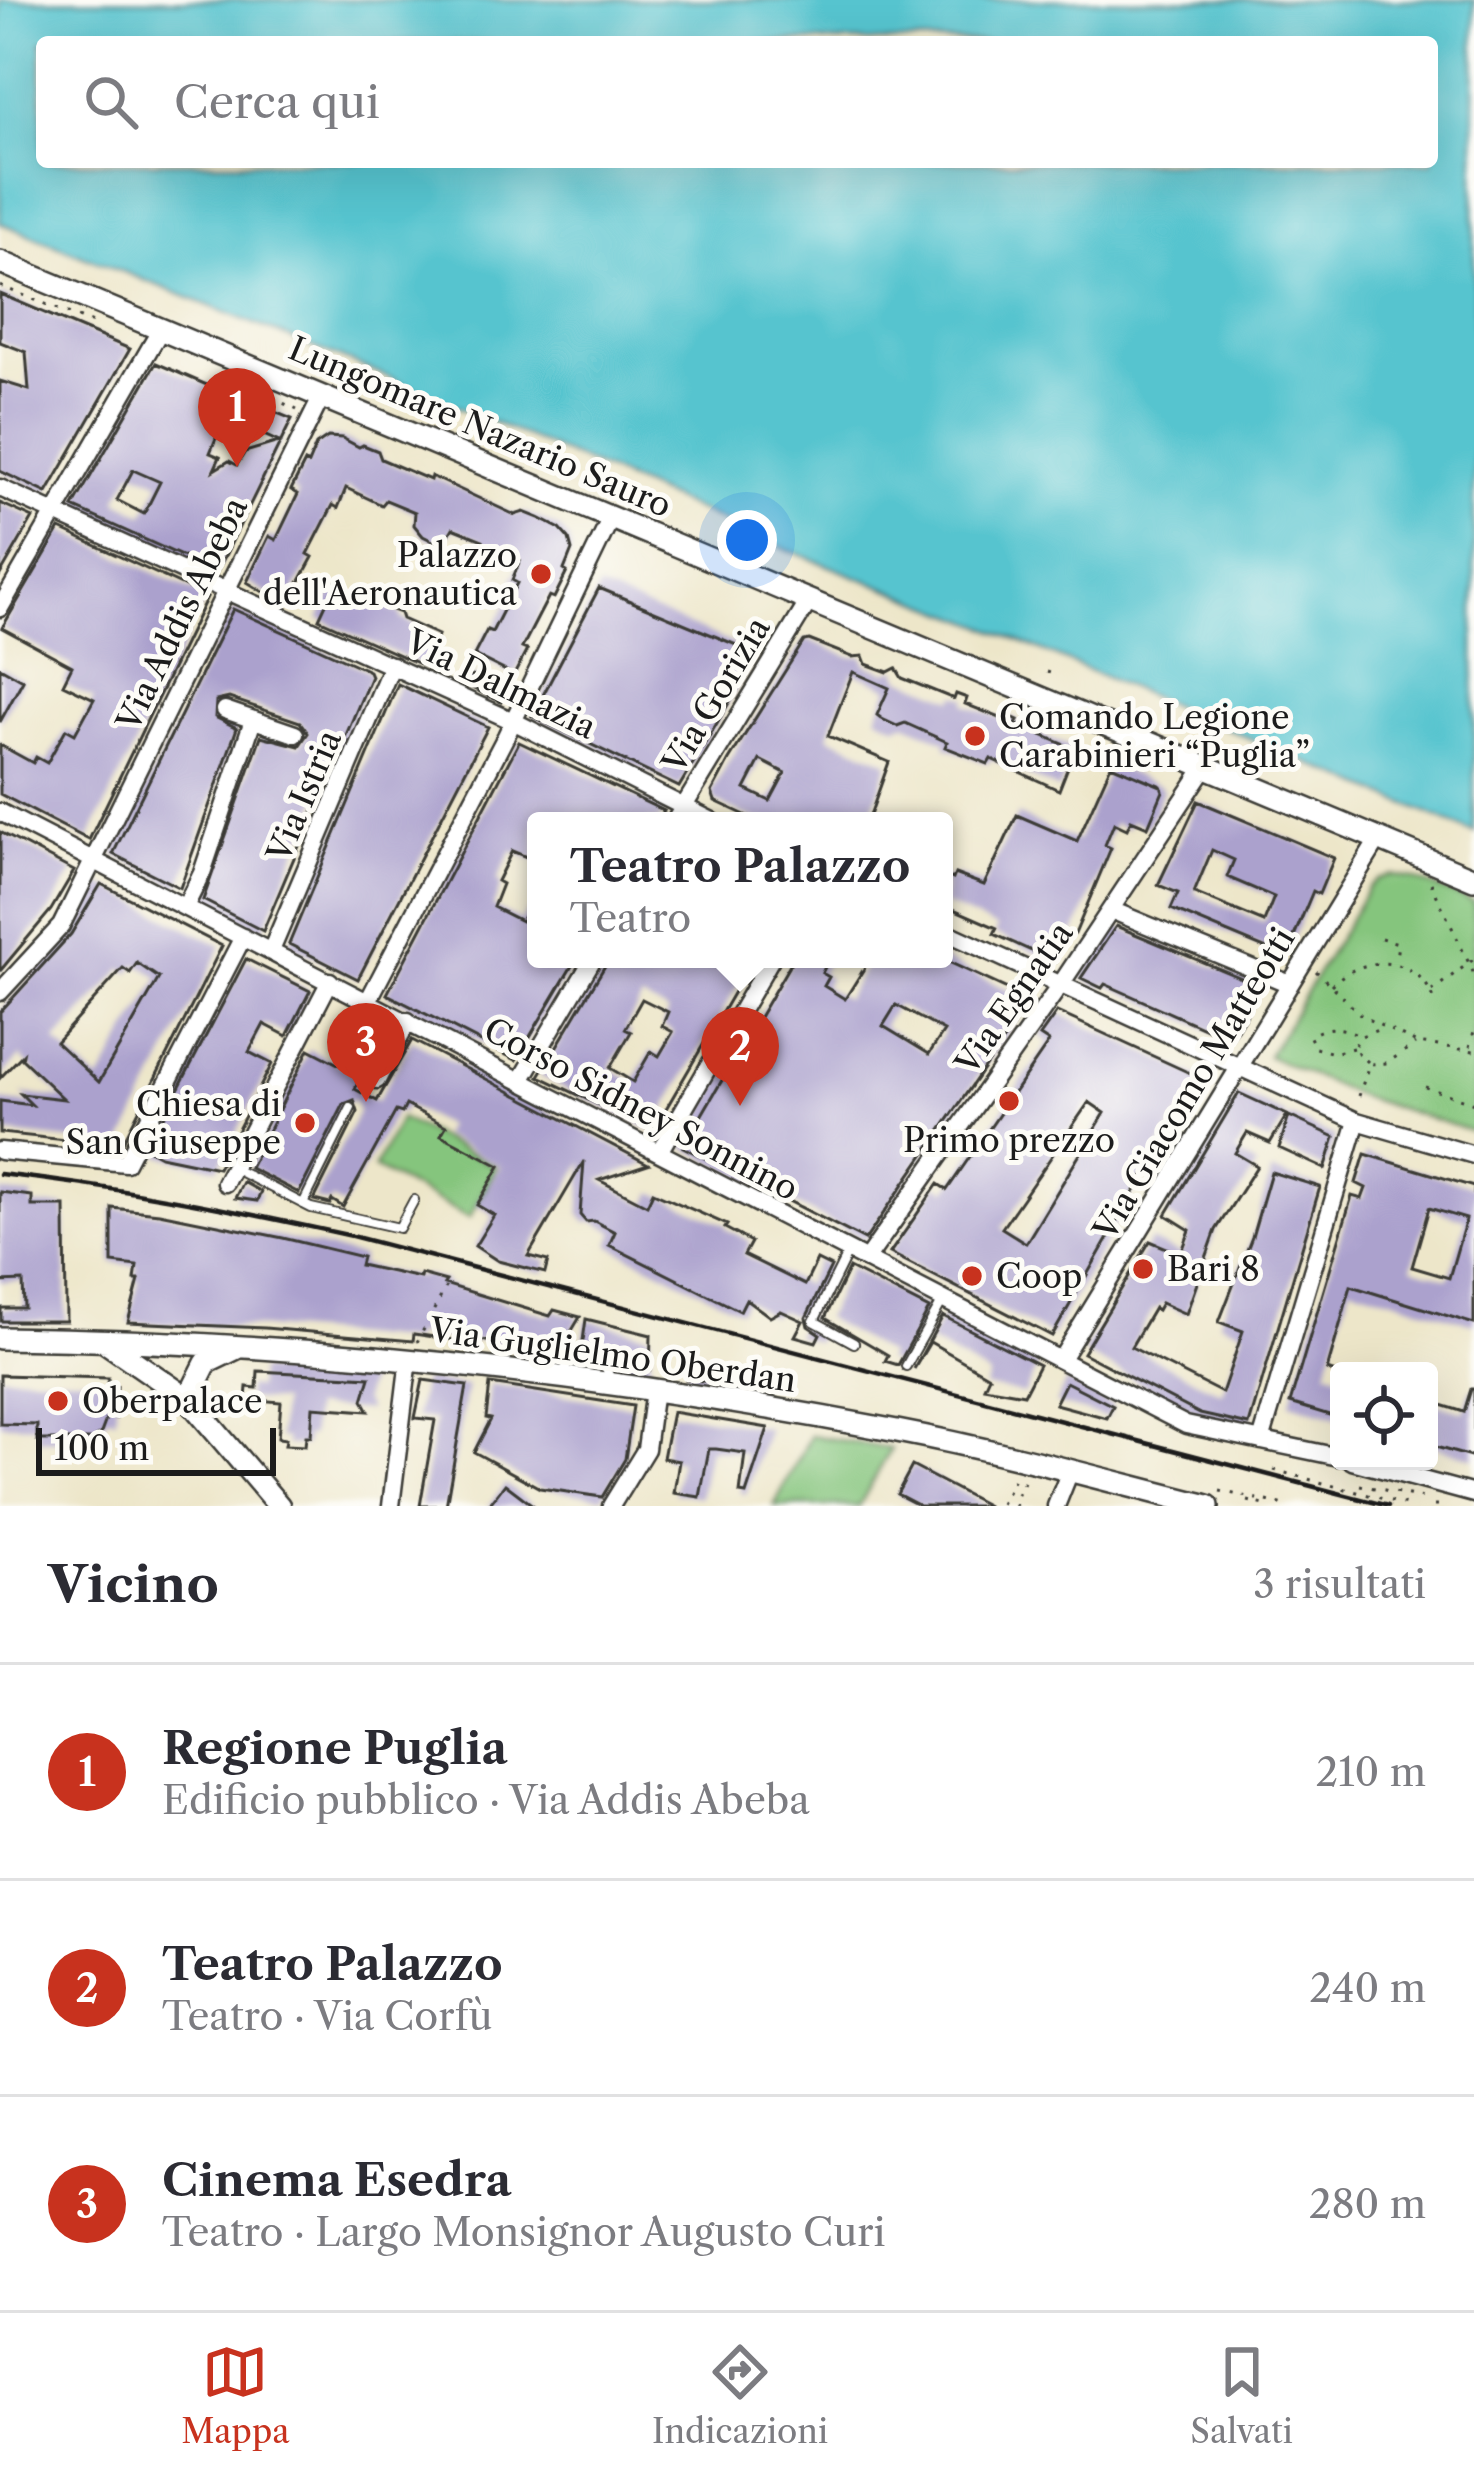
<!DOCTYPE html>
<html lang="it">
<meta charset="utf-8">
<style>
body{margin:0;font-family:"Libre Caslon Text",serif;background:#f2f2f3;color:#2b2b33}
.controls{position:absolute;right:36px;bottom:36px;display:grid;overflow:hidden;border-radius:12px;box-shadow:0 12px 48px #0002}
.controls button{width:108px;height:108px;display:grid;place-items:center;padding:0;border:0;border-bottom:3px solid #e1e1e2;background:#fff;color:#2b2b33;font:60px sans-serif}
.scale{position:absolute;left:36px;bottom:30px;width:240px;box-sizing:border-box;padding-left:12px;border:6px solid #1c1c1c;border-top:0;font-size:33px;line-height:42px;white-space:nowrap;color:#1c1c1c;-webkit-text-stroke:9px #fdfcf7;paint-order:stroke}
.you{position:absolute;left:747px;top:540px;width:42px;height:42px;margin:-30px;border:9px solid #fff;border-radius:50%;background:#1a73e8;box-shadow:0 0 0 18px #1a73e833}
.badge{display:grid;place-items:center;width:78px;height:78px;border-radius:50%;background:#c8321e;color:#fff;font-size:39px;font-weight:700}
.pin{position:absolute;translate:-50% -99px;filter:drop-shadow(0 3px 6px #0008)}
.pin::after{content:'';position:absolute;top:63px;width:42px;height:36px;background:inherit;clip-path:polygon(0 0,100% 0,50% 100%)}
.popup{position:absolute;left:527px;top:812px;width:426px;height:156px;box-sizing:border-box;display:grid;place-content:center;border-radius:12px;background:#fff;filter:drop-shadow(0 3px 9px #0005);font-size:39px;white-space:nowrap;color:#7c7c81}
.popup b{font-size:45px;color:#2b2b33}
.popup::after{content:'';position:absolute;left:50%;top:100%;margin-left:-24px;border:24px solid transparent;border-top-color:#fff}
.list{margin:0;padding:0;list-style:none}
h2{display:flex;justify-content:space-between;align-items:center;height:156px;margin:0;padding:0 48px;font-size:51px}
h2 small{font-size:39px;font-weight:400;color:#7c7c81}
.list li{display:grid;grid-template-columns:78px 1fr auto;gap:36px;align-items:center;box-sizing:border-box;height:216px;padding:0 48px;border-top:3px solid #e1e1e2}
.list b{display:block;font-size:45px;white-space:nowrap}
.list p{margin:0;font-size:39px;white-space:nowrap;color:#7c7c81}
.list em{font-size:39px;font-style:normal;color:#7c7c81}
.icon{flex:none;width:66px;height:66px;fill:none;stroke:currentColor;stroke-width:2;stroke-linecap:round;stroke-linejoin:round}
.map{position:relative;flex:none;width:1474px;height:1506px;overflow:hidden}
.search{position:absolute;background:#fff;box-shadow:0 12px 48px #0002;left:36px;right:36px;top:36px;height:132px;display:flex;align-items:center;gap:30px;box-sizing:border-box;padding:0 42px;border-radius:12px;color:#7c7c81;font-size:45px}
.sheet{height:804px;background:#fff}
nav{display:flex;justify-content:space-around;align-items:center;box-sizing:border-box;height:168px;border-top:3px solid #e1e1e2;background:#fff;font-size:33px;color:#7c7c81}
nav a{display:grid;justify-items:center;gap:6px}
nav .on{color:#c8321e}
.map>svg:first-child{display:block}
.green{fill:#85c57d;stroke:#50704c;stroke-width:3}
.water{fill:#57c4cf;stroke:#3a7076;stroke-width:3;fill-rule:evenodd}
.building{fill:#aba1cd;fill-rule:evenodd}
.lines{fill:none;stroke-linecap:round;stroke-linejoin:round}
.service-casing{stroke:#3b3a36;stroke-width:12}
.minor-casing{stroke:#3b3a36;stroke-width:21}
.secondary-casing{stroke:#3b3a36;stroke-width:26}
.path{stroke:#3b3a36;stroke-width:3;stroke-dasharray:3 9;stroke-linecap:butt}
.service{stroke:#fff;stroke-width:8}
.minor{stroke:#fff;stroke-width:16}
.secondary{stroke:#fff;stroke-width:21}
.rail{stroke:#1c1c1c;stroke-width:4.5}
.poi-dot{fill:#c8321e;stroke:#fdfcf7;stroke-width:4.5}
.labels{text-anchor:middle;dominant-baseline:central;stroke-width:10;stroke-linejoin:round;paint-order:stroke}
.street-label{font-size:33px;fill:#1c1c1c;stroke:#fdfcf7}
.poi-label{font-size:33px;fill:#1c1c1c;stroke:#fdfcf7;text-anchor:start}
</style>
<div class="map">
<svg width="1474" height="1506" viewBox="0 0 1474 1506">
<rect width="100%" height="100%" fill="#fdfcf7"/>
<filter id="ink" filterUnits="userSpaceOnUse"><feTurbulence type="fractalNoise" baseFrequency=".00833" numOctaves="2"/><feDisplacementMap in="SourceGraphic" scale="24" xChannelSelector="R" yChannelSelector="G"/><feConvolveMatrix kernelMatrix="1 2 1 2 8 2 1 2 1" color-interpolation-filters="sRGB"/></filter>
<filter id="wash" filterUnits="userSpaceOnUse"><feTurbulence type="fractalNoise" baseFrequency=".004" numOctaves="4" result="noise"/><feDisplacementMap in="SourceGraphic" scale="48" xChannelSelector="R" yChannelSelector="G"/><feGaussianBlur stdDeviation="2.7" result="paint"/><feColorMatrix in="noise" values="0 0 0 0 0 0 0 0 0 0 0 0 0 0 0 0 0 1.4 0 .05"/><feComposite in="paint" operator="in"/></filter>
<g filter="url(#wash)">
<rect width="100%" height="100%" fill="#ede6c9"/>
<!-- green -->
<path class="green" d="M1391 875 1413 879 1474 902V1132L1359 1096 1268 1056 1369 887 1378 879Z
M400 1118 496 1167 470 1218 374 1168Z
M811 1435 891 1449 859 1506H774Z"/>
<!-- water -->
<path class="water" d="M0 0H1474V833L981 625 801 555 381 374 0 223ZM42 42H1432V162H42Z"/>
<g id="blocks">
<!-- building -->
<path class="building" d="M0 294 130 349 47 493 0 471V381L29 390 26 352 0 342Z
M156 363 216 389 218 385 232 391 231 394 292 419 217 572 73 507ZM235 422 279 442 245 452 237 465 229 461 214 470 220 457 210 453 221 426 231 430ZM133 470 160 482 144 514 117 500Z
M328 437 342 438 359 447 363 445 378 451 381 459 430 480 431 476 515 515 524 512 539 518 560 529 569 539 572 550 564 570 567 572 554 598 549 596 522 648 527 650 514 675 474 655 487 630 492 632 517 583 512 580 520 561 481 546 483 540 453 528 447 538 433 541 423 536 414 525 415 512 386 500 382 505 346 488 338 508 333 505 308 554 313 557 289 601 275 599 247 582 269 536 276 540 298 494 291 490 305 462 308 464 316 445Z
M0 503 33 518 0 575Z
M60 529 207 597 89 840 0 794V745L33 763 36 757 47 763 66 729 75 734 94 699 63 684 72 666 2 628Z
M599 588 758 654 679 787 532 716Z
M337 589 400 613 402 619 438 635 426 667 319 619 332 591Z
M233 609 369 671 371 676 263 931 203 900 261 736 299 746 308 733 300 722 229 698 216 701 215 717 237 728 180 888 113 854Z
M809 640 852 657 863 656 866 664 888 672 896 668 902 678 954 699 956 694 967 698 965 704 1005 720 1007 715 1018 720 1016 724 1075 749 1059 790 991 759 988 764 945 747 947 742 905 723 897 726 882 719 877 715 889 688 853 672 828 736 889 762 868 821H758L715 801 712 792 729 760 804 641ZM760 760 785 773 770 801 745 789Z
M0 667 23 680 0 722Z
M462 675 511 681 501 702 468 686Z
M398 684 488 727 358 979 289 944Z
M519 742 664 811 658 821H620L610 817 607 821H536V861L512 851 497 881 502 884 493 907 521 921 527 911 536 917V959H576L516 1060 387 994Z
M1111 765 1161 786 1163 791 1148 827 1131 820 1127 829 1114 823 1105 845 1111 848 1075 934 1069 932 1056 962 994 934 997 928 944 905V875L953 879 955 874 984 885 1017 815 1077 841Z
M1198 801 1334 858 1319 894 1313 891 1292 941 1275 934 1269 950 1171 909 1178 893 1158 885ZM1212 850 1234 860 1227 877 1274 897 1264 922 1194 893Z
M0 832 74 871 51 910 0 971Z
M101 884 222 946 121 1146 0 1133V1101L32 1105 21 1094 64 1099 22 1059 23 1054 0 1078V1012L71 934ZM137 963 159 978 99 1082 56 1042 123 968 130 973Z
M1116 926 1263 987 1231 1040 1105 984 1102 988 1081 978Z
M246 959 310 991 287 1036 264 1024 249 1052 272 1064 218 1168 160 1156 147 1149Z
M609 959H753L653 1131 539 1076ZM642 999 668 1012 662 1026 673 1032 659 1056 651 1051 633 1082 610 1068 631 1032 625 1029Z
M793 959H829L822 973 829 977 824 986 845 999 870 959H942L1031 1000 865 1240 683 1147ZM896 1005 944 1031 929 1054 883 1026Z
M1057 1012 1205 1080 1175 1121 1052 1336 890 1253 938 1184 947 1190 1049 1042 1040 1036ZM1089 1102 1105 1113 1026 1243 1002 1228Z
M412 1040 648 1164 599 1180 647 1205 653 1192 727 1225 725 1228 751 1242 744 1255 805 1285 817 1260 831 1267 806 1318 808 1326 820 1334 816 1342 795 1336 803 1321 781 1311 770 1317 746 1299 740 1311 609 1245 615 1232 594 1221 586 1222 580 1215 584 1161 528 1256 548 1261 545 1273 498 1261 475 1246 494 1215 477 1205 500 1166 441 1135 446 1126 406 1105 402 1113 396 1111 343 1207 332 1200 330 1204 314 1200 358 1112 354 1100 344 1104 299 1193 250 1168 309 1049 361 1076 355 1089 377 1101Z
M1239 1093 1287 1115 1270 1143 1247 1133 1235 1153 1257 1166 1216 1230 1186 1314 1161 1303 1157 1310 1154 1308 1131 1347 1222 1393 1243 1331 1219 1322 1252 1237 1271 1172 1320 1187 1249 1425 1200 1414 1083 1353 1150 1241 1181 1254 1190 1230 1166 1215Z
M1289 1116 1335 1137 1325 1169 1279 1148Z
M1365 1154 1474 1187V1324L1351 1286 1327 1370 1339 1374V1418L1290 1403 1352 1196 1362 1199 1366 1188 1356 1183ZM1429 1208 1466 1219 1449 1278 1412 1267Z
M243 1182 261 1192 257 1201 235 1198Z
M0 1192 32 1196V1206H65L66 1321H1V1308H24L23 1281 0 1282Z
M112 1208 159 1213 283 1238 362 1257 360 1265 420 1278 421 1274 446 1281 444 1284 550 1316 554 1310 580 1317 556 1357 513 1352 515 1346 475 1339V1343L414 1334 413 1341 265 1328 128 1322 139 1280H135L137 1266 112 1263Z
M849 1268 929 1309 898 1365 885 1361 888 1355 825 1318Z
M943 1316 1039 1365 1024 1394 984 1387 989 1376 930 1342 914 1369Z
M586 1319 651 1335 650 1370 626 1369 627 1365 613 1363 606 1352 582 1348Z
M688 1362 705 1364 703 1381 686 1379Z
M258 1371 370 1377 363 1400 369 1411 313 1407 311 1436H306L305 1446 285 1445 286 1439 278 1438 281 1402 246 1399 247 1387 257 1388Z
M0 1375 108 1378V1385L117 1386 116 1418 107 1417 101 1433 92 1440H37V1425L0 1424Z
M423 1380 467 1386 446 1506H420L435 1420 415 1418Z
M1066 1382 1113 1406 1107 1418 1055 1404Z
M490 1384 633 1406 625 1459 602 1497 540 1488 474 1452 491 1419 486 1418Z
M1471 1389H1474V1458L1429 1445V1401L1464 1412Z
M672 1412 768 1428 746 1494 740 1493 745 1453 716 1449H709L700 1497 674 1493 679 1461 663 1458Z
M912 1466 988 1506H920L897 1494Z
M505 1484 534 1506H488Z"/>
</g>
</g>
<g filter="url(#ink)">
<use href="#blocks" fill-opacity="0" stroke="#3b3a36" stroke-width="3"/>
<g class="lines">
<!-- service casing -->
<g class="service-casing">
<path id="service" d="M235 1169 311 1208 399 1228 414 1200
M303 1204 351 1108
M848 1252 814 1321 854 1343
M906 1366 943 1300
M563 1372 573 1355 602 1359 612 1382"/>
</g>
<!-- minor casing -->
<g class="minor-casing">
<path id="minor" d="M0 488 513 721 712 821
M0 608 161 329
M225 710 295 734
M0 812 1186 1425 1339 1457
M675 821 809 601
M185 907 202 873 253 720
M1111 910 1290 984
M944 931 1357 1121 1474 1155
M271 951 392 665
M0 992 61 926 322 396
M368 1001 506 736 611 518
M522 1079 593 959
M377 1080 408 1021
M0 1151 126 1163 243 937
M659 1152 771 959
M225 1183 330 981
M866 1260 1061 984 1206 766
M1061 1359 1378 840
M1261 1441 1357 1121
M1352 1461 1474 1494
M391 1506 409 1359
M611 1506 646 1449 654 1390
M1056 1506 1070 1471"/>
</g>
<!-- secondary casing -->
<g class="secondary-casing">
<path id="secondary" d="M0 262 1474 879
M0 1338C302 1341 601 1374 897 1431 1002 1451 1105 1480 1208 1506
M107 1343 188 1399 279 1506
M188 1399 206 1363 239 1347"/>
</g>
<!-- path -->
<path class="path" d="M0 286 93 323
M273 398 297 410
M552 526 559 517
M1047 672 1054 674
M1212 740 1216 741
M1431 883 1474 974
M1381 938 1398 943 1396 959
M1316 971 1363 1017 1417 1043 1474 1051
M1331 985C1364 954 1418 953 1435 1002
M1432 991 1474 959
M1470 1047 1474 1031
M1353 1048 1334 1053 1315 1048 1310 1037C1325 1024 1344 1027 1361 1036
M1368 1062 1353 1048 1361 1036 1381 1029
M1425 1087 1474 1103
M1359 1096 1369 1064 1387 1063 1415 1044
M417 1342 446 1287
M1274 1470 1410 1506
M1360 1485 1428 1499
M1220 1491 1290 1506
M1248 1501 1268 1506
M1001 1504 1016 1475
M1016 1506 1014 1500 1025 1480
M1434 1506H1438"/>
<!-- service -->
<use href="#service" class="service"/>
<!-- minor -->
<use href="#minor" class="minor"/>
<!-- secondary -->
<use href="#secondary" class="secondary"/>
<!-- rail -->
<path class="rail" d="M0 1174C119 1187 235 1210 352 1236L1388 1506"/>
</g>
</g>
<!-- markers -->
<g class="poi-dot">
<circle cx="541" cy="574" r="12"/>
<circle cx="975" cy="736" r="12"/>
<circle cx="1009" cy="1101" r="12"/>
<circle cx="305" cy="1123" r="12"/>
<circle cx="1143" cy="1269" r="12"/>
<circle cx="972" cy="1276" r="12"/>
<circle cx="58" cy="1401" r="12"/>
</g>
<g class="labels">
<!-- street labels -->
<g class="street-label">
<text transform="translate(480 427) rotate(23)">Lungomare Nazario Sauro</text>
<text transform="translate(182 614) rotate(-64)">Via Addis Abeba</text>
<text transform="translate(501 684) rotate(26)">Via Dalmazia</text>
<text transform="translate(716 695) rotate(-59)">Via Gorizia</text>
<text transform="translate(304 796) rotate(-67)">Via Istria</text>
<text transform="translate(1014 998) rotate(-55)">Via Egnatia</text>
<text transform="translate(1194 1084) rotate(-59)">Via Giacomo Matteotti</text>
<text transform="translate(641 1109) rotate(28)">Corso Sidney Sonnino</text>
<text transform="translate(613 1355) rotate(8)">Via Guglielmo Oberdan</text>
</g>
<!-- poi labels -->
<g class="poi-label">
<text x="517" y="555" text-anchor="end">Palazzo<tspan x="517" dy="38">dell'Aeronautica</tspan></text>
<text x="999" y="717">Comando Legione<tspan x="999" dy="38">Carabinieri “Puglia”</tspan></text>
<text x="281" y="1104" text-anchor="end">Chiesa di<tspan x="281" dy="38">San Giuseppe</tspan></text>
<text x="1009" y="1140" text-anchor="middle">Primo prezzo</text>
<text x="1167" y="1269">Bari 8</text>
<text x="996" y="1276">Coop</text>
<text x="82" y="1401">Oberpalace</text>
</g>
</g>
</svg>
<div class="controls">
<button><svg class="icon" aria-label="locate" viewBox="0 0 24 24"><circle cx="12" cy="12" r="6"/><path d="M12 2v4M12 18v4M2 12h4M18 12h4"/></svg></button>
</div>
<div class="scale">100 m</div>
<div class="you"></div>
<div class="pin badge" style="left:237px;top:467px">1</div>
<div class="pin badge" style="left:740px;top:1106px">2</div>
<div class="popup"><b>Teatro Palazzo</b>Teatro</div>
<div class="pin badge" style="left:366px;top:1102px">3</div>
<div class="search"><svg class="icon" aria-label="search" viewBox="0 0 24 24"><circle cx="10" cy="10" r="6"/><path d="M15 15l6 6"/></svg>Cerca qui</div>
</div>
<section class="sheet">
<h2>Vicino<small>3 risultati</small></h2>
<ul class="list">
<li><span class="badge">1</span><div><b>Regione Puglia</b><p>Edificio pubblico · Via Addis Abeba</p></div><em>210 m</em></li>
<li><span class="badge">2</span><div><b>Teatro Palazzo</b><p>Teatro · Via Corfù</p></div><em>240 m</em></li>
<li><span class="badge">3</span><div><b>Cinema Esedra</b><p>Teatro · Largo Monsignor Augusto Curi</p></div><em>280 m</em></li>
</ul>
</section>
<nav>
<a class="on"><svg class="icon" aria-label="map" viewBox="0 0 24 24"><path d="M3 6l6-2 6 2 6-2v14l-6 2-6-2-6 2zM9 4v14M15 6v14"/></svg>Mappa</a>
<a><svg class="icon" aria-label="directions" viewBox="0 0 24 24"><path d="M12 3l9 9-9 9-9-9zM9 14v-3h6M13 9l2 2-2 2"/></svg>Indicazioni</a>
<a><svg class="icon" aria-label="saved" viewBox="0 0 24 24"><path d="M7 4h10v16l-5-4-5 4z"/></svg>Salvati</a>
</nav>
